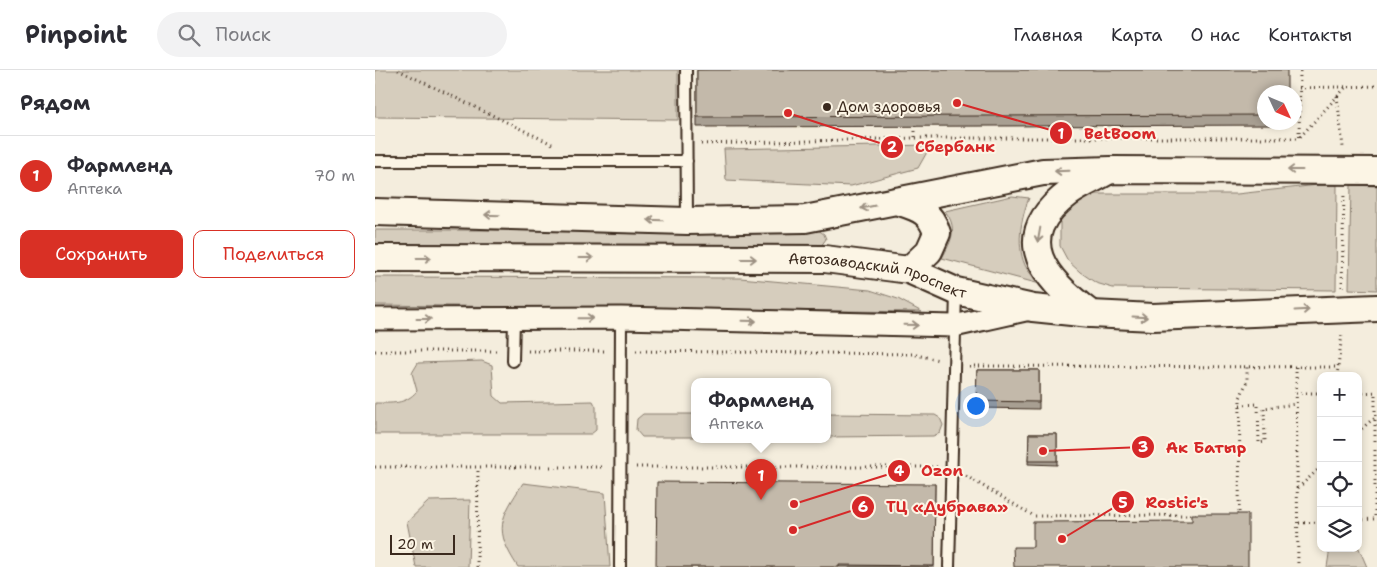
<!DOCTYPE html>
<html lang="ru">
<meta charset="utf-8">
<style>
body{margin:0;font-family:"Shantell Sans",sans-serif;background:#f2f2f3;color:#2b2b33}
.controls{position:absolute;right:15px;bottom:15px;display:grid;overflow:hidden;border-radius:10px;box-shadow:0 2px 8px #0003}
.controls button{width:45px;height:45px;display:grid;place-items:center;padding:0;border:0;border-bottom:1px solid #e1e1e2;background:#fff;color:#2b2b33;font:25px sans-serif}
.compass{position:absolute;left:882px;top:15px;width:45px;height:45px;border-radius:50%;background:#fff;box-shadow:0 2px 8px #0003;rotate:134deg}
.scale{position:absolute;left:15px;bottom:12px;width:65px;box-sizing:border-box;padding-left:5px;border:2px solid #3b2a1e;border-top:0;font-size:14px;line-height:18px;white-space:nowrap;color:#3b2a1e;-webkit-text-stroke:4px #fcf5e5;paint-order:stroke}
.you{position:absolute;left:600px;top:335px;width:18px;height:18px;margin:-12px;border:4px solid #fff;border-radius:50%;background:#1a73e8;box-shadow:0 0 0 8px #1a73e833}
.badge{display:grid;place-items:center;width:32px;height:32px;border-radius:50%;background:#d93025;color:#fff;font-size:16px;font-weight:700}
.pin{position:absolute;translate:-50% -41px;filter:drop-shadow(0 1px 2px #0008)}
.pin::after{content:'';position:absolute;top:26px;width:18px;height:15px;background:inherit;clip-path:polygon(0 0,100% 0,50% 100%)}
.popup{position:absolute;left:316px;top:308px;width:140px;height:65px;box-sizing:border-box;display:grid;place-content:center;border-radius:10px;background:#fff;filter:drop-shadow(0 1px 4px #0005);font-size:16px;white-space:nowrap;color:#7c7c81}
.popup b{font-size:19px;color:#2b2b33}
.popup::after{content:'';position:absolute;left:50%;top:100%;margin-left:-10px;border:10px solid transparent;border-top-color:#fff}
.list{margin:0;padding:0;list-style:none}
h2{display:flex;justify-content:space-between;align-items:center;height:65px;margin:0;padding:0 20px;font-size:21px}
h2 small{font-size:16px;font-weight:400;color:#7c7c81}
.list li{display:grid;grid-template-columns:32px 1fr auto;gap:15px;align-items:center;box-sizing:border-box;height:80px;padding:0 20px;border-top:1px solid #e1e1e2}
.list b{display:block;font-size:19px;white-space:nowrap}
.list p{margin:0;font-size:16px;white-space:nowrap;color:#7c7c81}
.list em{font-size:16px;font-style:normal;color:#7c7c81}
.actions{display:flex;gap:10px;padding:15px 20px}
.actions a{flex:1;padding:11px 0;border:1px solid #d93025;border-radius:10px;text-align:center;font-size:18px;color:#d93025}
.actions .main{background:#d93025;color:#fff}
.icon{flex:none;width:28px;height:28px;fill:none;stroke:currentColor;stroke-width:2;stroke-linecap:round;stroke-linejoin:round}
.map{position:relative;flex:none;width:1002px;height:497px;overflow:hidden}
header{display:flex;align-items:center;gap:30px;box-sizing:border-box;height:70px;padding:0 25px;background:#fff;border-bottom:1px solid #e1e1e2}
header strong{font-size:24px}
nav{display:flex;gap:28px;margin-inline-start:auto;font-size:18px}
.search{width:350px;height:45px;background:#f2f2f3;display:flex;align-items:center;gap:12px;box-sizing:border-box;padding:0 18px;border-radius:28px;color:#7c7c81;font-size:19px}
main{display:flex}
aside{flex:1;background:#fff}
.map>svg:first-child{display:block}
.green{fill:#d6cdbd;stroke:#887c6e}
.lines{fill:none;stroke-linecap:round;stroke-linejoin:round}
.service-casing{stroke:#3b2a1e;stroke-width:14}
.minor-casing{stroke:#3b2a1e;stroke-width:25}
.tertiary-casing{stroke:#3b2a1e;stroke-width:30}
.path{stroke:#3b2a1e;stroke-width:3;stroke-dasharray:1 4;stroke-linecap:butt}
.service{stroke:#fcf5e5;stroke-width:10}
.minor{stroke:#fcf5e5;stroke-width:21}
.tertiary{stroke:#fcf5e5;stroke-width:26}
.wall{fill:#a89f92;stroke:#3b2a1e}
.building{fill:#c3b9aa;stroke:#3b2a1e}
.oneway{stroke:#9c9082}
.poi-dot{fill:#3b2a1e;stroke:#fcf5e5;stroke-width:2}
.labels{text-anchor:middle;dominant-baseline:central;stroke-width:4;stroke-linejoin:round;paint-order:stroke}
.poi-label{font-size:15px;fill:#3b2a1e;stroke:#fcf5e5;text-anchor:start}
.street-label{font-size:15px;fill:#3b2a1e;stroke:#fcf5e5}
.leader{fill:none;stroke:#d62828;stroke-width:2}
.callout-dot{fill:#d62828;stroke:#fcf5e5;stroke-width:2}
.mark-label{font-size:15px;text-anchor:middle;font-weight:bold;fill:#fff}
.callout-label{font-size:16px;text-anchor:middle;font-weight:bold;fill:#d62828;stroke:#fcf5e5;stroke-width:4;stroke-linejoin:round;paint-order:stroke}
</style>
<header>
<strong>Pinpoint</strong>
<div class="search"><svg class="icon" aria-label="search" viewBox="0 0 24 24"><circle cx="10" cy="10" r="6"/><path d="M15 15l6 6"/></svg>Поиск</div>
<nav><a>Главная</a><a>Карта</a><a>О нас</a><a>Контакты</a></nav>
</header>
<main>
<aside>
<h2>Рядом<small></small></h2>
<ul class="list">
<li><span class="badge">1</span><div><b>Фармленд</b><p>Аптека</p></div><em>70 m</em></li>
</ul>
<div class="actions"><a class="main">Сохранить</a><a>Поделиться</a></div>
</aside>
<div class="map">
<svg width="1002" height="497" viewBox="0 0 1002 497">
<rect width="100%" height="100%" fill="#f4eddd"/>
<filter id="ink" filterUnits="userSpaceOnUse"><feTurbulence type="fractalNoise" baseFrequency=".02" numOctaves="2"/><feDisplacementMap in="SourceGraphic" scale="10" xChannelSelector="R" yChannelSelector="G"/><feConvolveMatrix kernelMatrix="1 2 1 2 8 2 1 2 1" color-interpolation-filters="sRGB"/></filter>
<g filter="url(#ink)">
<!-- green -->
<path class="green" d="M0 0H303V50L0 47Z
M556 75 543 98 476 116 351 110 349 79Z
M943 115H962L961 220 738 218 721 213 705 202 693 191 685 176V148L692 138 715 124H862Z
M976 115 1002 116V220L974 219Z
M637 126 654 128C646 148 640 178 652 199 655 204 661 209 665 214L567 188C577 170 583 158 570 141Z
M0 160H443L449 164 451 169 446 176H423L0 174Z
M0 207 365 208 495 220 523 229 547 242 0 235Z
M107 291 117 295 119 326 127 333 218 331 221 337V360L216 364H0V333C17 333 30 335 42 321L37 303 43 293Z
M268 344H320V367H267L261 360 262 349Z
M452 344 560 345 565 348 568 355 565 363 558 366 452 367Z
M148 413 230 423 235 497H143C118 459 125 449 148 413Z
M95 430 93 497H41L32 452 54 431Z
M983 476 992 497H952L955 478H983Z"/>
<g class="lines">
<!-- service casing -->
<g class="service-casing">
<path id="service" d="M311 0 312 150
M0 91H312
M138 291 139 249
M245 497 246 248
M574 497 581 222"/>
</g>
<!-- minor casing -->
<g class="minor-casing">
<path id="minor" d="M0 249 246 248 579 256 655 239"/>
</g>
<!-- tertiary casing -->
<g class="tertiary-casing">
<g id="tertiary">
<path d="M522 131C542 138 555 140 562 163L554 181 534 200"/>
<path d="M0 142 312 151 430 149 668 102 736 100 1002 101"/>
<path id="s1" d="M0 188 450 189 534 200 581 221 658 238 716 244 778 247 1002 238"/>
<path d="M716 244C670 210 633 168 694 123 705 115 719 109 731 102"/>
</g>
</g>
<!-- path -->
<path class="path" d="M23 0 177 74
M924 18 1002 16
M962 26 968 77
M540 56V68
M924 67 925 0
M326 74 540 68H924L971 17
M967 217 969 123
M0 281H124
M153 281H232
M261 281 537 284 564 290
M594 296 961 297
M921 297 923 497
M962 306 967 264
M921 323H946
M983 323 1002 322
M865 335 883 334 884 373 890 372 889 338 921 334
M983 362 1000 347
M0 397H229
M261 397H562
M591 406 659 446 821 445
M923 418 946 397
M862 445H864L865 328 872 311V296
M983 450 1000 449V322
M924 453 946 452
M102 497 103 397"/>
<!-- service -->
<use href="#service" class="service"/>
<!-- minor -->
<use href="#minor" class="minor"/>
<!-- tertiary -->
<use href="#tertiary" class="tertiary"/>
</g>
<!-- wall -->
<path class="wall" d="M322 0 890 22V52H912V55L322 57Z
M602 300H664V339L601 338Z
M654 364H682V395L653 394Z
M560 414 559 497H281Z"/>
<!-- building -->
<path class="building" d="M322 0H912V22H890V45L322 47Z
M602 300H664V332L601 331Z
M654 364H682V391H653Z
M282 412 560 414 559 496 464 495V497H281Z
M817 444H873V497H639L638 477H658V452L817 451Z"/>
<!-- one-way arrows -->
<defs><path id="oneway-shaft" d="M-6 0H5M1.5-3L5.5 0L1.5 3" fill="none" stroke-width="1.6" stroke-linecap="round" stroke-linejoin="round" transform="scale(1.25)"/></defs>
<g class="oneway">
<use href="#oneway-shaft" transform="translate(920 100) rotate(-180)"/>
<use href="#oneway-shaft" transform="translate(687 101) rotate(178)"/>
<use href="#oneway-shaft" transform="translate(493 137) rotate(168)"/>
<use href="#oneway-shaft" transform="translate(117 145) rotate(-178)"/>
<use href="#oneway-shaft" transform="translate(280 150) rotate(-178)"/>
<use href="#oneway-shaft" transform="translate(664 165) rotate(100)"/>
<use href="#oneway-shaft" transform="translate(49 188)"/>
<use href="#oneway-shaft" transform="translate(211 188)"/>
<use href="#oneway-shaft" transform="translate(374 189)"/>
<use href="#oneway-shaft" transform="translate(927 240) rotate(-3)"/>
<use href="#oneway-shaft" transform="translate(765 247) rotate(3)"/>
<use href="#oneway-shaft" transform="translate(211 248) rotate(-1)"/>
<use href="#oneway-shaft" transform="translate(49 249)"/>
<use href="#oneway-shaft" transform="translate(374 251) rotate(1)"/>
<use href="#oneway-shaft" transform="translate(536 255) rotate(1)"/>
</g>
</g>
<!-- markers -->
<circle class="poi-dot" cx="452" cy="37" r="5"/>
<g class="labels">
<!-- poi labels -->
<g class="poi-label">
<text x="462" y="37">Дом здоровья</text>
</g>
<!-- street labels -->
<g class="street-label">
<text stroke="none"><textPath href="#s1" startOffset="505">Автозаводский проспект</textPath></text>
</g>
</g>
<!-- callouts -->
<path class="leader" d="M582 33L686 63M413 43L517 77M668 381L768 377M419 434L524 401M687 469L748 432M418 460L488 437"/>
<g class="callout-dot">
<circle cx="582" cy="33" r="5"/>
<circle cx="413" cy="43" r="5"/>
<circle cx="668" cy="381" r="5"/>
<circle cx="419" cy="434" r="5"/>
<circle cx="687" cy="469" r="5"/>
<circle cx="418" cy="460" r="5"/>
<circle cx="686" cy="63" r="12"/>
<circle cx="517" cy="77" r="12"/>
<circle cx="768" cy="377" r="12"/>
<circle cx="524" cy="401" r="12"/>
<circle cx="748" cy="432" r="12"/>
<circle cx="488" cy="437" r="12"/>
</g>
<g class="mark-label">
<text x="686" y="69">1</text>
<text x="517" y="82">2</text>
<text x="768" y="382">3</text>
<text x="524" y="406">4</text>
<text x="748" y="438">5</text>
<text x="488" y="442">6</text>
</g>
<g class="callout-label">
<text x="745" y="69">BetBoom</text>
<text x="580" y="82">Сбербанк</text>
<text x="831" y="383">Ак Батыр</text>
<text x="567" y="406">Ozon</text>
<text x="802" y="438">Rostic's</text>
<text x="572" y="442">ТЦ «Дубрава»</text>
</g>
</svg>
<div class="controls">
<button>+</button>
<button>−</button>
<button><svg class="icon" aria-label="locate" viewBox="0 0 24 24"><circle cx="12" cy="12" r="6"/><path d="M12 2v4M12 18v4M2 12h4M18 12h4"/></svg></button>
<button><svg class="icon" aria-label="layers" viewBox="0 0 24 24"><path d="M12 4l9 5-9 5-9-5zM3 14l9 5 9-5"/></svg></button>
</div>
<svg class="compass" viewBox="-18 -18 36 36"><path d="M0-13l5 13h-10z" fill="#e53935"/><path d="M0 13l5-13h-10z" fill="#7c7c81"/></svg>
<div class="scale">20 m</div>
<div class="you"></div>
<div class="pin badge" style="left:386px;top:430px">1</div>
<div class="popup"><b>Фармленд</b>Аптека</div>
</div>
</main>
